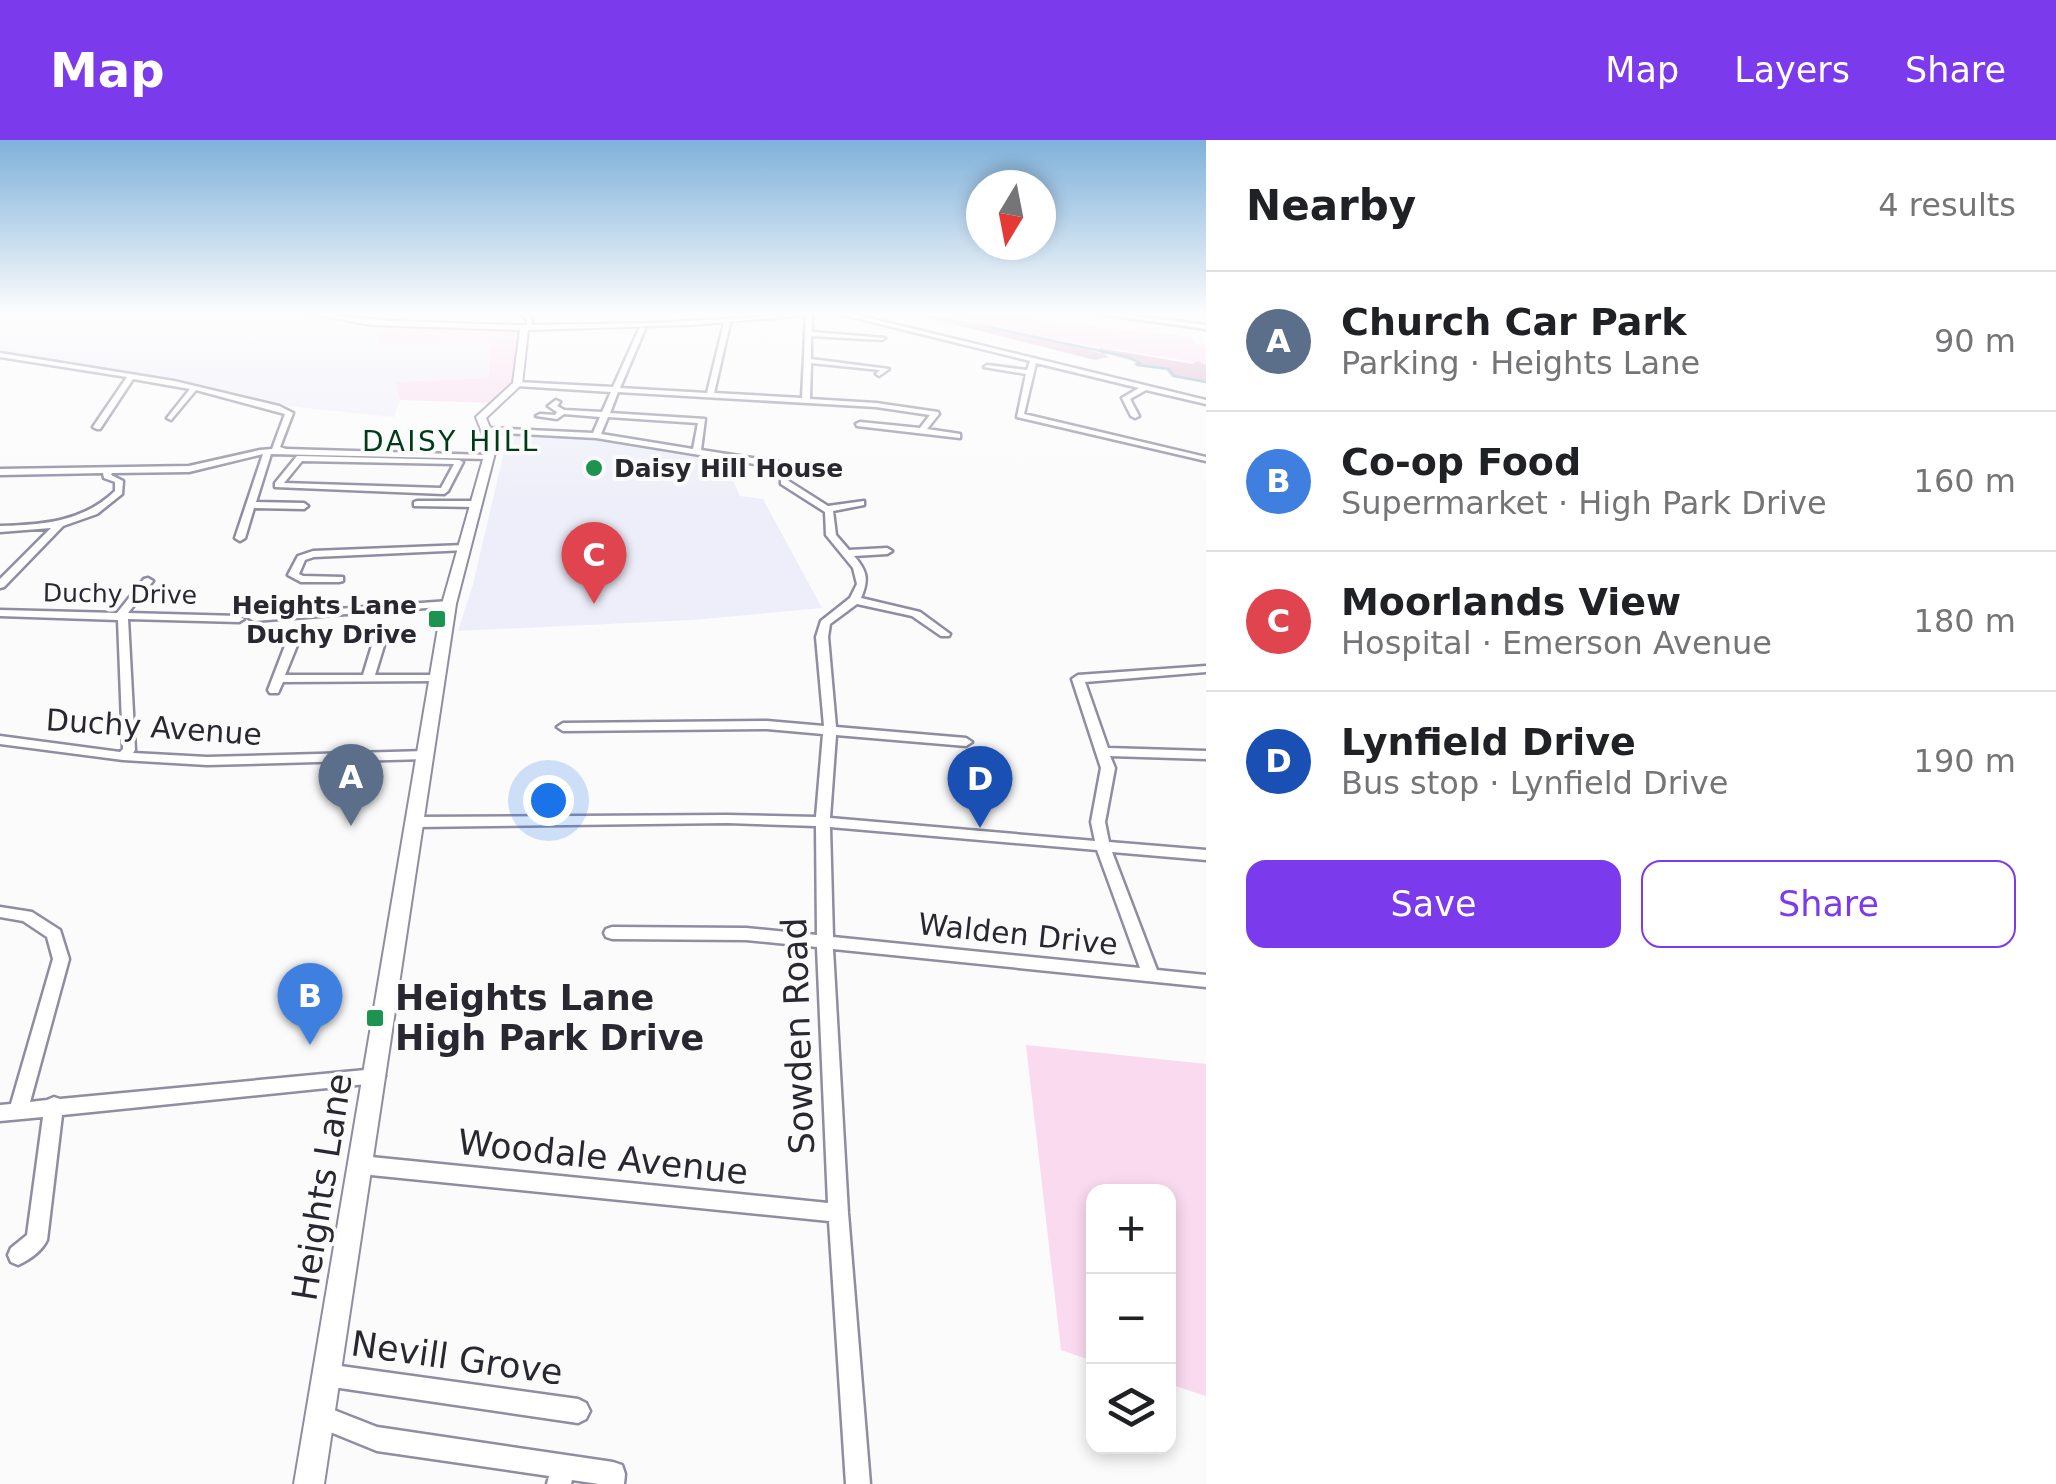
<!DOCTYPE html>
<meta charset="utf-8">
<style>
body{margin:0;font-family:"DejaVu Sans",sans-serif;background:#f6f6f6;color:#202124}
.controls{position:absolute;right:30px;bottom:30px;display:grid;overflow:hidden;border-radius:20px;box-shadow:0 5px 15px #0003}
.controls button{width:90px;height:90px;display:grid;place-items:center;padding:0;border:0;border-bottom:2px solid #e0e0e0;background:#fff;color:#202124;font:50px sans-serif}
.compass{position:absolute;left:966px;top:30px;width:90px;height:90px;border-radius:50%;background:#fff;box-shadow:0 5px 15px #0003;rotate:190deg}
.you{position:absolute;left:548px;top:660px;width:35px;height:35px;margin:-25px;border:8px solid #fff;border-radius:50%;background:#1a73e8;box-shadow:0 0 0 15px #1a73e833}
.badge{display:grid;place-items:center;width:65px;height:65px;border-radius:50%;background:#7c3aed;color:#fff;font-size:32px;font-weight:700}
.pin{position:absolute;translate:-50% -82px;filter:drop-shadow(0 2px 5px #0008)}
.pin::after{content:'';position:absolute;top:52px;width:35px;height:30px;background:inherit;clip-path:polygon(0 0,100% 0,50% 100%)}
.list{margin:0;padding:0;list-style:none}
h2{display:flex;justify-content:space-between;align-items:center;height:130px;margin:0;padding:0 40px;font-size:42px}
h2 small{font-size:32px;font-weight:400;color:#757577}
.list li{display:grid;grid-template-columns:65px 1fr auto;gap:30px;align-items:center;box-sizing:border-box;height:140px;padding:0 40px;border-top:2px solid #e0e0e0}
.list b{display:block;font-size:38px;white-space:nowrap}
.list p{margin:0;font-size:32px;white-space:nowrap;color:#757577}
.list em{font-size:32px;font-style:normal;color:#757577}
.actions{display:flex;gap:20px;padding:30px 40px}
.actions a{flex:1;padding:22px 0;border:2px solid #7c3aed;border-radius:20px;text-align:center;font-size:35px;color:#7c3aed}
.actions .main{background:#7c3aed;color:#fff}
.icon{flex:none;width:55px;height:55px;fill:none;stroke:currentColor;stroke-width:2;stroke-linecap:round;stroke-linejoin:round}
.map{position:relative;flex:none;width:1206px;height:1344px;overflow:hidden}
header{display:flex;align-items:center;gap:60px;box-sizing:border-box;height:140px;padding:0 50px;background:#7c3aed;color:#fff}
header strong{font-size:48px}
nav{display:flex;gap:55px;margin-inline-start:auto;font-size:35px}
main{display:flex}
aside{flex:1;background:#fff}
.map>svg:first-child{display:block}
.built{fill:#eeeefa}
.green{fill:#fadaee}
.forest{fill:#dbb3cc}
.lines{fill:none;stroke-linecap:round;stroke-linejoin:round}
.stream{stroke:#82adc5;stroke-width:2.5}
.minor-casing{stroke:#8e8da2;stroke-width:5}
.tertiary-casing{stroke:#8e8da2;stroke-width:4}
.minor{fill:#fff;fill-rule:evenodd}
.tertiary{fill:#fff;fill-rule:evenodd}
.poi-dot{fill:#1c934f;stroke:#fbfbfb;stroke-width:4}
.labels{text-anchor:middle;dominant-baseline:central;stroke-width:8;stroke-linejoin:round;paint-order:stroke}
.far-poi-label{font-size:25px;font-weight:bold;fill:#292831;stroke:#fbfbfb;text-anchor:start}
.far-street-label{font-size:25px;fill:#292831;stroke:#fbfbfb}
.far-neighbourhood-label{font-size:28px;letter-spacing:2.5px;fill:#003a1a;stroke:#fbfbfb}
.street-label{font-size:30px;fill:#292831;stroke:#fbfbfb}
.near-poi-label{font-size:35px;font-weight:bold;fill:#292831;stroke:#fbfbfb;text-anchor:start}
.near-street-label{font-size:35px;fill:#292831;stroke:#fbfbfb}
</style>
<header>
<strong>Map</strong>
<nav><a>Map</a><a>Layers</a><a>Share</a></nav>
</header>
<main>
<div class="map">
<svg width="1206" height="1344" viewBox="0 0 1206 1344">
<rect width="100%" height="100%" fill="#fbfbfb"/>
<!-- built -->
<path class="built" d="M0 173H299L376 187 380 203 491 200 488 238 396 242 400 260 394 277 288 266 177 240 0 211Z
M509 290 709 315 731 336 740 356 763 359 822 468 693 480 458 491 473 444Z"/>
<!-- green -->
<path class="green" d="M927 173H1012L1042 181 1192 197 1194 203 1206 205V224L1021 194 990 184Z
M376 187 521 189 513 243 494 263 400 260 396 242 488 238 491 201 379 204Z
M1026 905 1206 924V1256L1169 1244 1168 1052H1094L1093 1221 1061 1210Z"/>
<!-- forest -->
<path class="forest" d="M909 173 986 184 1100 213V208L1193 224 1198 221 1206 225V241L1172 237 1166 230 1133 225 1136 222 1104 213 1109 217 1095 220Z"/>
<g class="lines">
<!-- stream -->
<path class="stream" d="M993 188 1129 217 1140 223 1137 225 1169 229 1174 236 1206 242"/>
<!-- minor casing -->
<g class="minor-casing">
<path id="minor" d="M520 173H527L532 179 531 187H527V180Z
M764 173H771L776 178 771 179Z
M810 173 812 175V192L885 198 882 200 811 196V219L889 229 879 236 876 234 880 230 811 223 810 259 876 263 938 272 939 274 927 289 960 294V298L857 286 856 284 860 282 920 288 930 275 876 267 618 252 610 273 705 279 701 310 797 325 801 328 797 331 596 298 486 292 482 290 486 288 593 293 600 277 564 274 557 279 536 276 540 274 555 275 557 272 548 266 556 260 560 262 557 266 564 270 602 272 611 252 517 246 513 244 517 242 613 247 639 189 642 187 645 189 620 248 707 253 724 183 727 181 730 183 714 253 802 258 806 175ZM608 277 698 283 693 309 601 294Z
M836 173H848L1206 260V264L1146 250 1130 259 1139 276 1135 278 1131 276 1122 258 1139 248 1036 223 1024 274 1206 317V321L1017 277 1026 234 984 227 987 225 1027 230 1030 221Z
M1092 173H1112L1206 185V189Z
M0 213 174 241 279 266 293 273 280 307 286 309 488 315 492 317 488 319 271 314 256 362 304 363 308 366 304 369 254 368 245 398 240 401 235 398 263 314 189 332 112 333 111 335 123 341 122 354 97 374 63 386 4 447 0 448V439L51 388 0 392V386C42 385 83 382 115 351V342L104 338 103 333 0 335V329L189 326 260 310 272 309 285 274 196 250 171 280 167 278 190 249 133 239 100 289H97L93 287 127 237 0 217Z
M297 316 459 320 463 322 448 351 444 354 275 347V343ZM302 321 454 324 441 348 284 343Z
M781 340H787L828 366 864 361V365L833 371 836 395 849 410 887 408 892 411 887 414 854 416C867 431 869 439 861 458L920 472 950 494 949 496H941L912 476 857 464 830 484 828 497 836 587 966 598 972 602 966 606 836 595 830 678 1095 701 1091 682 1101 628 1072 539 1078 535 1206 526V532L1085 542 1108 608 1206 611V619L1110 616 1115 628 1105 682 1109 702 1206 710V720L1112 712 1157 830 1206 835V847L833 809 848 1073 870 1344H846L829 1081 361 1034 354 1031 351 1025 354 1019 361 1016 828 1063 817 807 746 800 612 799 606 797 604 793 606 789 612 787 746 788 817 795 816 686 727 683 416 687 409 682 416 677 727 675 816 677 823 594 767 589 563 591 557 587 563 583 767 581 824 586 816 497 821 481 850 458 857 444 853 428 826 395 825 372 781 344ZM830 687 1097 710 1140 828 833 797Z
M417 361H476L480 364 476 367 414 366V362Z
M464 405 469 408 467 410 314 417 305 420 299 434 303 436 343 437V441L339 442H301L288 435 298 416 313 411Z
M148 438 153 441 128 473 239 476 244 479 239 482 128 479 135 610 133 613 207 617 426 611 432 615 426 619 207 625 123 620 0 604V596L120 612 123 609 118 480 0 476V470L117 473 144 439Z
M449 461 453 462V466L254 481 249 478 254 475Z
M294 495 300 498 285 535H363L374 499 380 496 386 499 375 535H438L444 538 438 541 283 542 278 553H270L268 550 288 498Z
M0 767 32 772 60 790 69 819 30 962 47 960 54 957 60 959 376 929 382 931 385 936 382 941 376 943 62 975 47 1100C42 1111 29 1120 18 1125L11 1122 8 1115 11 1108 27 1095 43 977 0 981V965L11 964 53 819 47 797 23 781 0 777Z
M326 1224 578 1259 586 1263 590 1271 586 1279 578 1283 326 1246 318 1243 315 1235 318 1227Z
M321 1265 377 1287 613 1322 622 1325 625 1334 624 1344H599L572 1340 571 1344H547L549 1336 377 1311 313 1285 309 1277 313 1269Z"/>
</g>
<!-- tertiary casing -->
<g class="tertiary-casing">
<path id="tertiary" d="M305 173 392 181 520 185 651 183 830 173 694 185 528 190 522 244 486 278 497 305 456 464 324 1344H294L442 464 487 305 476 277 513 243 520 190 371 185Z"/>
</g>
<!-- minor -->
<use href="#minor" class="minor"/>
<!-- tertiary -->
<use href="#tertiary" class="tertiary"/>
</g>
<!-- sky -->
<linearGradient id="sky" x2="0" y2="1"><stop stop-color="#7fb1da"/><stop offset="0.48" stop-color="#fdfdfd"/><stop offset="1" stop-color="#fdfdfd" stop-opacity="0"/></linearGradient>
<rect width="1206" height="362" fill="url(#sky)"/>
<!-- markers -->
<g class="poi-dot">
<circle cx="594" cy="328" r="10"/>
<rect x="427" y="469" width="20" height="20" rx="5"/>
<rect x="365" y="868" width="20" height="20" rx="5"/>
</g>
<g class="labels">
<!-- far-poi labels -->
<g class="far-poi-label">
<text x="614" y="328">Daisy Hill House</text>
<text x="417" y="465" text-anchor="end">Heights Lane<tspan x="417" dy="29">Duchy Drive</tspan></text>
</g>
<!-- far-street labels -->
<g class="far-street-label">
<text transform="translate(120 454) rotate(1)">Duchy Drive</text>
</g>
<!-- far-neighbourhood labels -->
<g class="far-neighbourhood-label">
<text x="451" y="301">DAISY HILL</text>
</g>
<!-- street labels -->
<g class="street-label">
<text transform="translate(154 587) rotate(4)">Duchy Avenue</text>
<text transform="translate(1018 794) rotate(6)">Walden Drive</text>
</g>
<!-- near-poi labels -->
<g class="near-poi-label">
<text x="395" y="858">Heights Lane<tspan x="395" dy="40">High Park Drive</tspan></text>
</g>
<!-- near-street labels -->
<g class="near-street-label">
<text transform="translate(798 896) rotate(-92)">Sowden Road</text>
<text transform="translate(603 1017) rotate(6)">Woodale Avenue</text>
<text transform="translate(322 1047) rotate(-81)">Heights Lane</text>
<text transform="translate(457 1218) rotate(8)">Nevill Grove</text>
</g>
</g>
</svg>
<div class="controls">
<button>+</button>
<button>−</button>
<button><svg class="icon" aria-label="layers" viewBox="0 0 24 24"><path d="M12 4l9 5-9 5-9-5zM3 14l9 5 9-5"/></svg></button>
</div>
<svg class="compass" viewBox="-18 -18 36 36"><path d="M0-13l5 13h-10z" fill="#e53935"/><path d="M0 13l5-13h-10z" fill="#757577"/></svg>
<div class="you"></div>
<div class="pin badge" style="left:351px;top:686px;background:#5c6f8a">A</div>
<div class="pin badge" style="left:310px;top:905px;background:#3f7fe0">B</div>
<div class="pin badge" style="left:594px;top:464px;background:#e0444e">C</div>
<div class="pin badge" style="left:980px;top:688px;background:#1a4fb4">D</div>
</div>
<aside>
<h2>Nearby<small>4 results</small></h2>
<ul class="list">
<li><span class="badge" style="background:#5c6f8a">A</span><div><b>Church Car Park</b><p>Parking · Heights Lane</p></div><em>90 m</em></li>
<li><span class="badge" style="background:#3f7fe0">B</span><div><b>Co-op Food</b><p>Supermarket · High Park Drive</p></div><em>160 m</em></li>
<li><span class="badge" style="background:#e0444e">C</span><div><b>Moorlands View</b><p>Hospital · Emerson Avenue</p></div><em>180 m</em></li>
<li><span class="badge" style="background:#1a4fb4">D</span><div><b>Lynfield Drive</b><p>Bus stop · Lynfield Drive</p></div><em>190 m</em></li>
</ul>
<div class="actions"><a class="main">Save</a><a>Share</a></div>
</aside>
</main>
